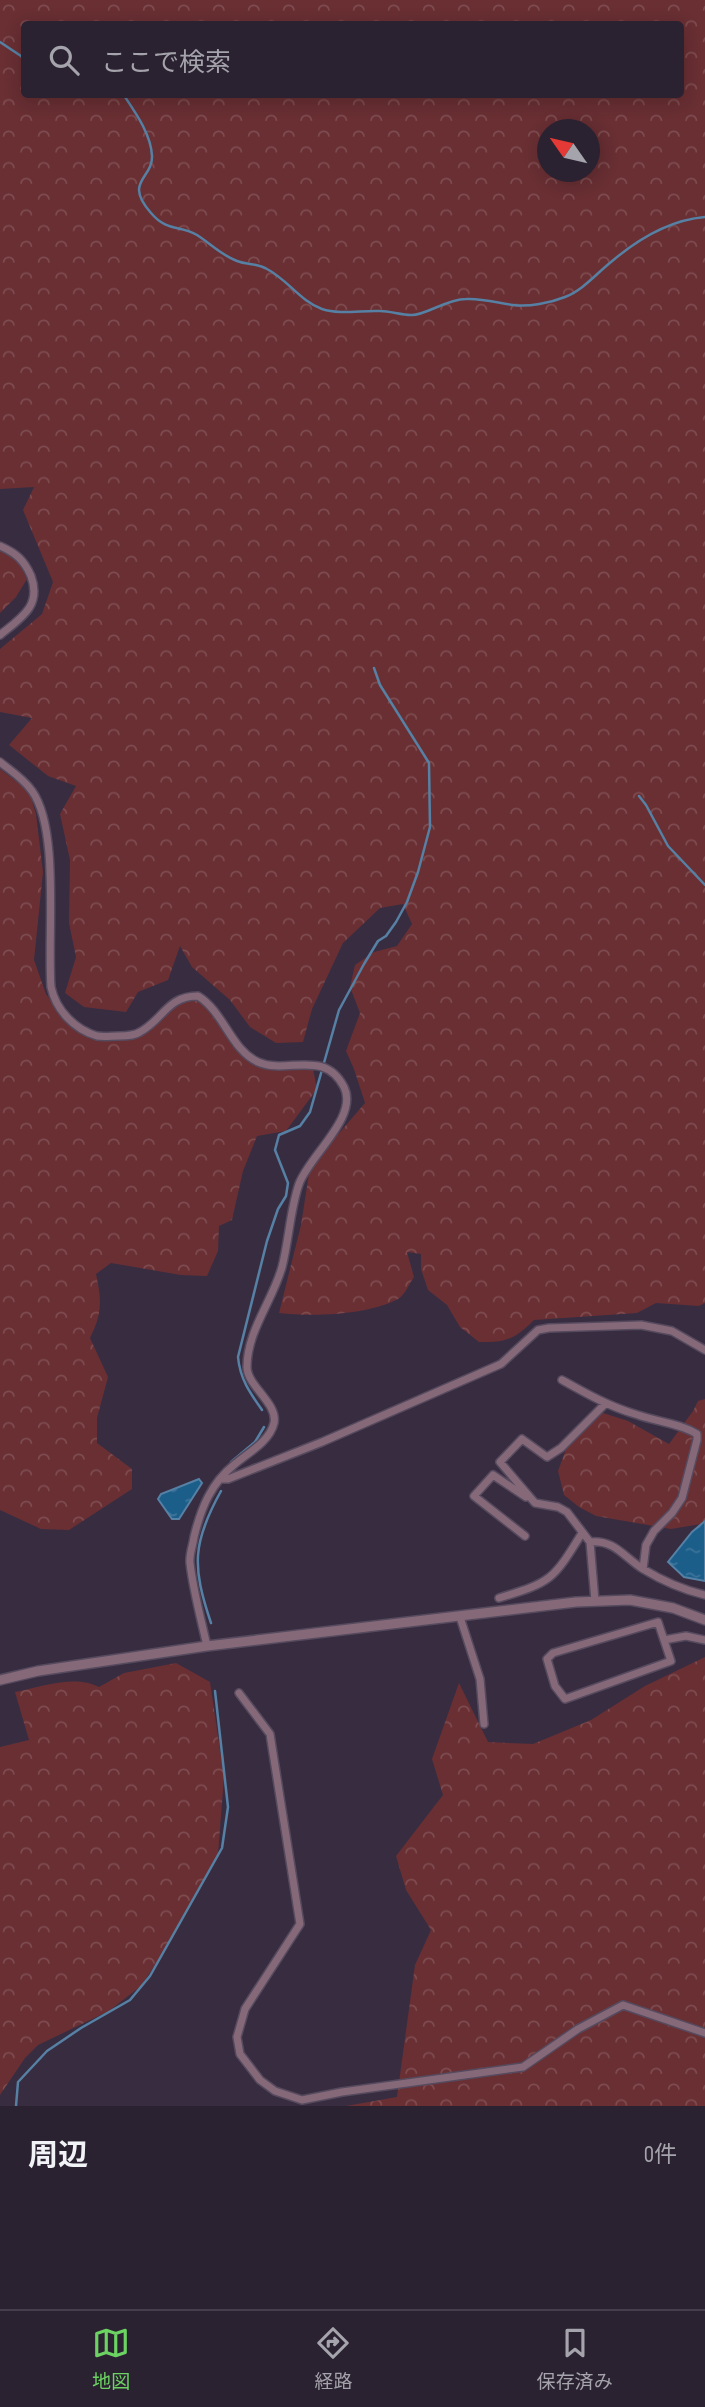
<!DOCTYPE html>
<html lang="ja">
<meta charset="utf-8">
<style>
body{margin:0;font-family:"Sofia Sans Condensed","Noto Sans JP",sans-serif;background:#322939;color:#f1f3f6}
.compass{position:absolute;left:537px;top:119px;width:63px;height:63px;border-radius:50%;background:#2a2131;box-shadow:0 4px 18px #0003;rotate:304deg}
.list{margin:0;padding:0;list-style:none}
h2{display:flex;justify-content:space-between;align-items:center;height:91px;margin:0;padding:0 28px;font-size:30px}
h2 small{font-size:23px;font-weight:400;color:#a5a3ab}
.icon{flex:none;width:38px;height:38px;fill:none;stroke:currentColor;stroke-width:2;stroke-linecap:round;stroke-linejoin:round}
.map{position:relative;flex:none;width:705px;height:2106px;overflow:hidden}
.search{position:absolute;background:#2a2131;box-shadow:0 4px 18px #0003;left:21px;right:21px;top:21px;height:77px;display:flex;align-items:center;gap:18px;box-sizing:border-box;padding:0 24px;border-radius:7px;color:#a5a3ab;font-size:26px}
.sheet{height:203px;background:#2a2131}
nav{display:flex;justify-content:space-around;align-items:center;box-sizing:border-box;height:98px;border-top:2px solid #463e4d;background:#2a2131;font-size:19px;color:#a5a3ab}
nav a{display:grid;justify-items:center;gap:4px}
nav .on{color:#6cd362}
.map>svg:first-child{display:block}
.forest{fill:url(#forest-crowns);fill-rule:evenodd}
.water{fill:url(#water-ripples);stroke:#5681a4;stroke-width:2}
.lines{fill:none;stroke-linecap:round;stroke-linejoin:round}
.stream{stroke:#5681a4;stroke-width:2.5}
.minor-casing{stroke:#564a5e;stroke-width:10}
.tertiary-casing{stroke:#564a5e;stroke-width:12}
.minor{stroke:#856979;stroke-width:7}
.tertiary{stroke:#856979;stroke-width:9}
</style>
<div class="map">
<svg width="705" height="2106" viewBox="0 0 705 2106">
<defs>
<pattern id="forest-crowns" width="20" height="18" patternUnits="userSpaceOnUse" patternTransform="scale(1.75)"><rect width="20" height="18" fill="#692f33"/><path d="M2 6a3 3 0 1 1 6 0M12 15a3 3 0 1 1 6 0" fill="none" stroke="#7e4c50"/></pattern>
<pattern id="water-ripples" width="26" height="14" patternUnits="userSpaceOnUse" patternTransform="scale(1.75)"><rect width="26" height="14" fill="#1c5e8a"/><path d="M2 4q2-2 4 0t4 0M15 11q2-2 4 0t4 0" fill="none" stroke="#3c749a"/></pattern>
</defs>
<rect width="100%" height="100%" fill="#382c41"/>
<!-- forest -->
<path class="forest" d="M0 0H705V1303L699 1306 656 1303 637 1313 534 1320C514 1340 506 1342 479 1342L460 1327 447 1305 428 1290 421 1269V1254L407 1252 414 1277C409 1284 405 1295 398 1299 368 1315 313 1317 279 1313L301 1225 310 1167 365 1103 354 1069 346 1051 360 1013 350 987 355 965 374 952 397 946 412 924 403 904 380 908 343 943 312 1009 303 1042 276 1043 250 1027 230 1000 192 967 180 946 168 980 138 992 126 1012 84 1007 65 993 76 957 69 923 70 860 60 814 76 786 48 776 9 745 32 718 0 712V649L42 614 53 582 23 510 34 487 0 489ZM24 24H680V94H24ZM548 130H590V172H548Z
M0 547 17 559 27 579 16 597 0 613Z
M0 769 29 791 36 814 43 872 34 960 46 994 70 1026 98 1038 143 1035 166 1014 189 999H207L241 1044 262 1061 312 1064 317 1089 286 1131 257 1136 243 1171 232 1220 219 1226 218 1251 207 1276 181 1275 111 1263 96 1274C102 1301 102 1314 90 1338L108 1377 97 1418V1443L132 1469V1489L69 1530 41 1529 0 1510Z
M705 1399V1520L701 1524 671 1529 596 1516 579 1507 564 1495 558 1471 566 1449 579 1428 603 1413 628 1421 669 1444 693 1411 698 1401Z
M705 1657V2106H346L397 2097 415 1965 431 1930 406 1890 396 1856 443 1795 432 1759 459 1683 488 1742 533 1744 591 1720 645 1686Z
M176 1663 210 1682 224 1777 218 1854 172 1939 141 1986 109 2011 38 2045 25 2058 0 2095V1747L29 1740 15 1692C40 1687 75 1674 99 1687L124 1673Z"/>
<!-- water -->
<path class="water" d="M199 1479 202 1483 179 1519H172L158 1499 161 1494Z
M705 1521V1581L684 1577 668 1562 692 1532Z"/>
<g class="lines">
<!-- stream -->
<path class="stream" d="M0 42 24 58
M123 94C135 112 151 134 152 156 153 179 123 181 151 213 167 232 180 225 197 235 211 244 221 255 237 261 247 265 257 263 267 269 288 280 300 301 322 309 340 315 362 310 380 311 390 311 401 315 411 315 425 316 446 299 466 299 482 298 498 303 513 305 529 307 550 303 565 297 583 290 596 274 611 262 638 239 669 220 705 217
M639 796 646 805 668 846 705 885
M262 1410C250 1393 240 1379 238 1357L267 1241 278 1209 286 1196 288 1183 275 1150 279 1135 300 1126 310 1112 339 1010 364 964 378 941 386 936 396 922 407 902 418 872 430 827 429 763 380 685 374 668
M231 1462 255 1442 264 1427
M211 1623C192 1567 192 1543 221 1491
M16 2106 18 2082 47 2051 81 2028 130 2000 150 1976 222 1848 228 1807 215 1691"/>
<!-- minor casing -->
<g class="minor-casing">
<path id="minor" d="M0 546C16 553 24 560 31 576 42 606 21 618 0 635
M0 762C11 771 24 779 32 791 60 830 47 936 51 987 56 1010 74 1029 97 1036 103 1037 112 1036 119 1036 125 1036 134 1036 140 1032 163 1020 167 996 198 996 224 1012 231 1050 258 1062 287 1075 324 1048 344 1087 359 1117 309 1156 299 1184 290 1210 289 1240 282 1267 273 1300 247 1331 247 1367 247 1386 278 1403 274 1423 270 1441 248 1453 235 1464 211 1483 201 1508 194 1537 193 1545 189 1555 190 1563 193 1590 201 1619 207 1646
M562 1380C587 1394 610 1407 638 1415 658 1422 679 1423 697 1434V1440L682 1498 672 1513 654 1531 646 1545 643 1569
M220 1479H228L322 1442 501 1364 538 1330 549 1328 641 1325 672 1331 705 1350
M525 1536 474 1496 493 1475 526 1497
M590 1542C614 1539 625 1558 643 1569 661 1580 684 1590 705 1595
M499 1598C552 1582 553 1580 582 1533
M595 1601 590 1542 567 1512 558 1507 535 1503 500 1462 522 1439 547 1457 561 1448 605 1404
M460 1617 480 1679 484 1724
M658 1622 671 1661 565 1699 555 1686 547 1659 553 1653Z
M664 1640 686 1636 705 1640
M239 1693 270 1734 300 1924 245 2009 237 2037 240 2054 260 2080 275 2091 302 2100 342 2092 523 2067 578 2029 623 2005 705 2033"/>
</g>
<!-- tertiary casing -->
<g class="tertiary-casing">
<path id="tertiary" d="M0 1680 38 1671 207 1646 576 1602 630 1600 673 1608 705 1620"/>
</g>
<!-- minor -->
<use href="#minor" class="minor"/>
<!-- tertiary -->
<use href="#tertiary" class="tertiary"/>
</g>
</svg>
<svg class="compass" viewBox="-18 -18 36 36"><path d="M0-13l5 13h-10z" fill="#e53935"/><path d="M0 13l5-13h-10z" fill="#a5a3ab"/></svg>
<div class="search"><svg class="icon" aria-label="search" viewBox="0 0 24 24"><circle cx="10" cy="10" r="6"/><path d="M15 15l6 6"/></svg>ここで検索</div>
</div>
<section class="sheet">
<h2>周辺<small>0件</small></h2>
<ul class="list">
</ul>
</section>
<nav>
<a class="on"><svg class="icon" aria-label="map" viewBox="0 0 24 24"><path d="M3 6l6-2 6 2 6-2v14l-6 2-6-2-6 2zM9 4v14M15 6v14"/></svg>地図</a>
<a><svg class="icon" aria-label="directions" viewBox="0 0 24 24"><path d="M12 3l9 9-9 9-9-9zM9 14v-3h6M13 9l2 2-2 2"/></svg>経路</a>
<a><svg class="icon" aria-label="saved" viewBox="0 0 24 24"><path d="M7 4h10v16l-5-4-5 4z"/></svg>保存済み</a>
</nav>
